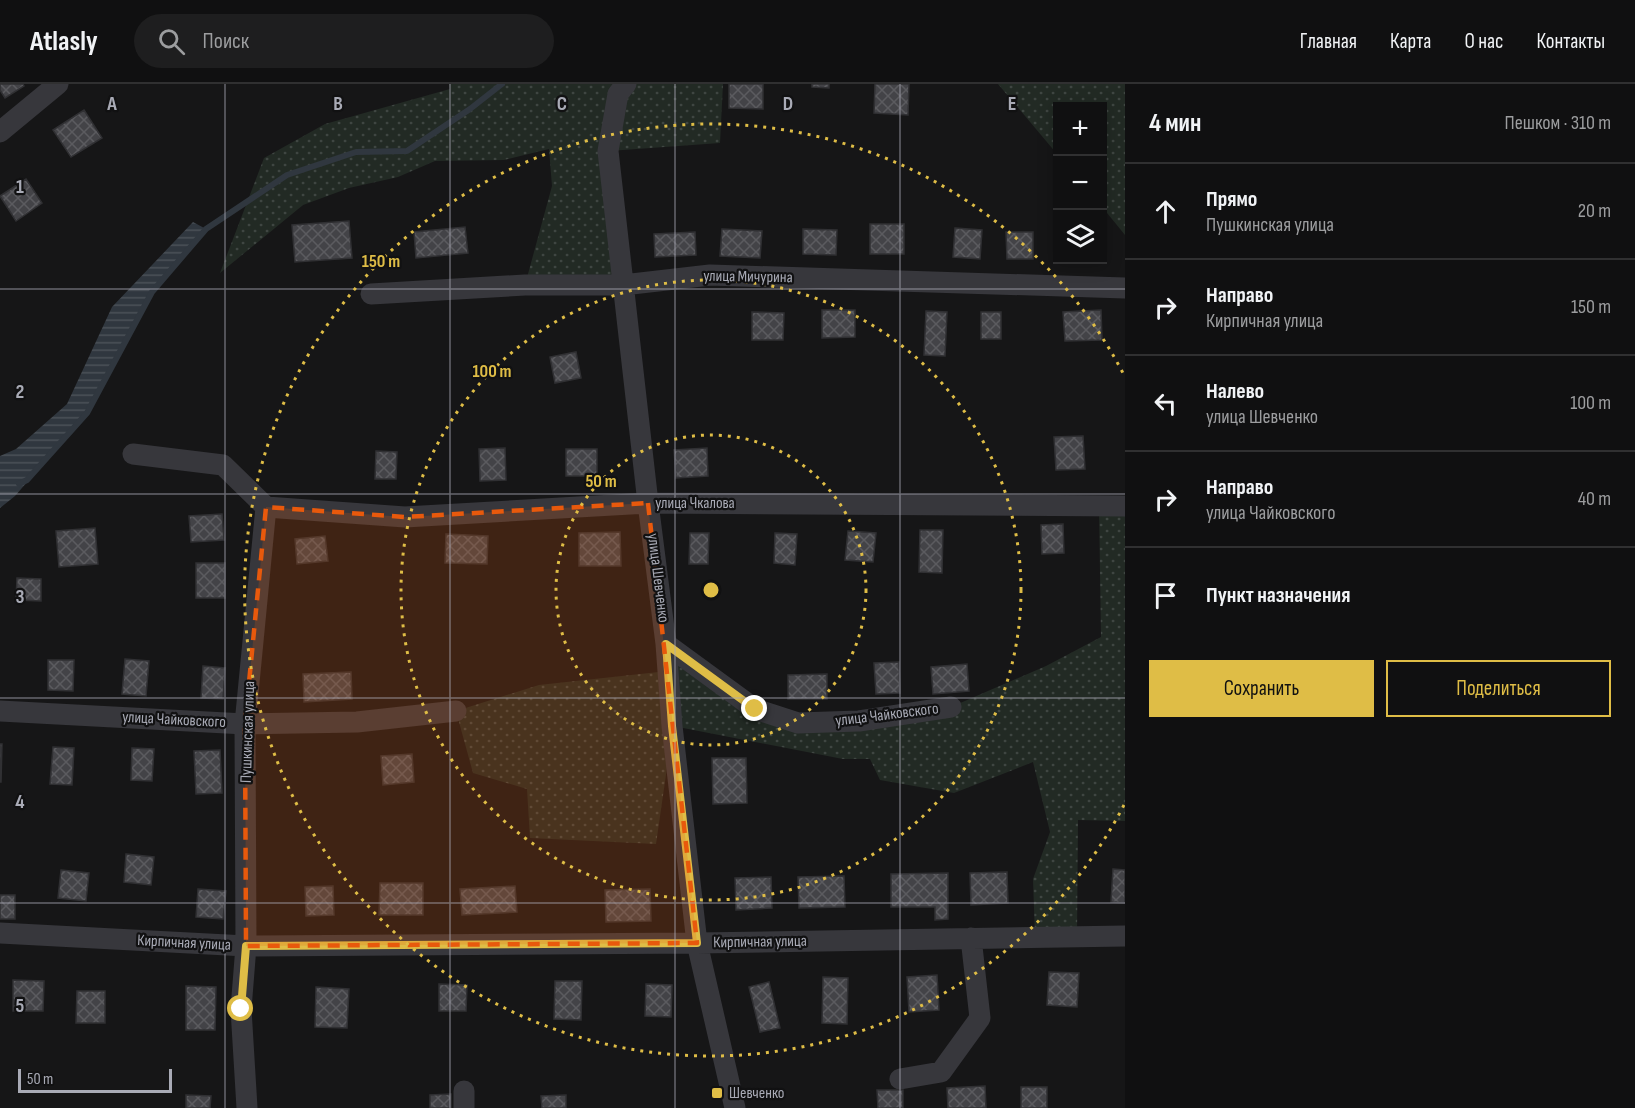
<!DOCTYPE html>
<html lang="ru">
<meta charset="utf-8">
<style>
body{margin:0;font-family:"Sofia Sans Condensed",sans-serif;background:#1e1e1f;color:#f1f3f6}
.controls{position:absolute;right:18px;top:18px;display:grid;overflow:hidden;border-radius:0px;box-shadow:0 3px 15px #0003}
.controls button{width:54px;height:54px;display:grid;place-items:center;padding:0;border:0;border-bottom:2px solid #303031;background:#101011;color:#f1f3f6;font:30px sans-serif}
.scale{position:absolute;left:18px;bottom:15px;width:154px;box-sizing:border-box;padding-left:6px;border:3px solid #a9abb6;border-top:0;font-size:16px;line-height:21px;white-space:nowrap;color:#a9abb6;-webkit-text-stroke:4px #111112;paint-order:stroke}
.stop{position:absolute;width:18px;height:18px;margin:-14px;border:4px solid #dfbd46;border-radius:50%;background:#fff}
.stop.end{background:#dfbd46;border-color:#fff;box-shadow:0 2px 6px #0008}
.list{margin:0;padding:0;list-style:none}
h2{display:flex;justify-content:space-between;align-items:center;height:78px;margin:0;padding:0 24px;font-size:26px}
h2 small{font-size:20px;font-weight:400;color:#9c9d9f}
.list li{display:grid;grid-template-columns:39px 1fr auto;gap:18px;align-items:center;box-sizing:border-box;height:96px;padding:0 24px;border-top:2px solid #303031}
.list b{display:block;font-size:22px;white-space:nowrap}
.list p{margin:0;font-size:20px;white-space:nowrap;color:#9c9d9f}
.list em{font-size:20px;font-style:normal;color:#9c9d9f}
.actions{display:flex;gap:12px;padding:18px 24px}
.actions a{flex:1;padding:14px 0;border:2px solid #dfbd46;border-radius:0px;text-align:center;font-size:21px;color:#dfbd46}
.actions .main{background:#dfbd46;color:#111}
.icon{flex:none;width:33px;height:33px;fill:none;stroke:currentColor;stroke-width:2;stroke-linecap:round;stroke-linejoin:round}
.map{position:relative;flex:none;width:1125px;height:1024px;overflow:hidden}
header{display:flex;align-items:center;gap:36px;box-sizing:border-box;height:84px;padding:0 30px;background:#101011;border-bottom:2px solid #303031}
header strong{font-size:28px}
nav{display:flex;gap:33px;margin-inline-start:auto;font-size:21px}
.search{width:420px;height:54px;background:#1e1e1f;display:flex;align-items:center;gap:15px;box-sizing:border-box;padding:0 21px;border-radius:33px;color:#9c9d9f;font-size:22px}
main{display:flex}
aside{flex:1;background:#101011}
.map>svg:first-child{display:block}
.grass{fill:url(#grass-dots)}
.water{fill:url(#water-rules)}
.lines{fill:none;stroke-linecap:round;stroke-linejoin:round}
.stream{stroke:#30373f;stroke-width:6}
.building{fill:url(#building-cross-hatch);stroke:#303033;stroke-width:1.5}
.minor{stroke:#37373c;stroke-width:21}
.route{stroke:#dfbd46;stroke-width:8}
.marked{fill:#e8590c;fill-opacity:0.2;stroke:#e8590c;stroke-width:4.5;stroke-dasharray:12 8;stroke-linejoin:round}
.grid{fill:none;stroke:#a9abb6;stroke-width:1.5;stroke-opacity:0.55}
.ring{fill:none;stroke:#dfbd46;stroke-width:3;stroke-dasharray:3 6}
.poi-dot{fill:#dfbd46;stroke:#111112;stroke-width:2}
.labels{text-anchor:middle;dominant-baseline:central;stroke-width:4.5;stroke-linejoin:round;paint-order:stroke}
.street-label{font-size:16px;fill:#a9abb6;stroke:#111112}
.poi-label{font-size:16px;fill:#a9abb6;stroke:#111112;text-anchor:start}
.grid-label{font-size:20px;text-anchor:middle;font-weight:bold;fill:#a9abb6;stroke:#111112;stroke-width:4.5;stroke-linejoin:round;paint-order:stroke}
.centre{fill:#dfbd46;stroke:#111112;stroke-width:3}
.ring-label{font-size:18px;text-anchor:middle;font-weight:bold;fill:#dfbd46;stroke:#111112;stroke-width:4.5;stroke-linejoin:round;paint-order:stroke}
</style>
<header>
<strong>Atlasly</strong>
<div class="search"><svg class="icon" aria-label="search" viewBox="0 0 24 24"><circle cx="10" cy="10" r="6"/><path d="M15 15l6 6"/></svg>Поиск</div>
<nav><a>Главная</a><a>Карта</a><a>О нас</a><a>Контакты</a></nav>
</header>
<main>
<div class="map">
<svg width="1125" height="1024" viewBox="0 0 1125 1024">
<defs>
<pattern id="grass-dots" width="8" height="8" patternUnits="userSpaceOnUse" patternTransform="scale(1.5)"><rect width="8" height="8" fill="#222a24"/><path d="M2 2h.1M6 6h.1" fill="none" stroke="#3f4642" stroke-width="1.8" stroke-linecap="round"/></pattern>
<pattern id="water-rules" width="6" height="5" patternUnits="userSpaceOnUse" patternTransform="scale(1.5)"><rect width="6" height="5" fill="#30373f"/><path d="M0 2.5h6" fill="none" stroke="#4b5158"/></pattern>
<pattern id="building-cross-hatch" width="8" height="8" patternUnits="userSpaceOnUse" patternTransform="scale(1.5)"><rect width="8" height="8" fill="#434347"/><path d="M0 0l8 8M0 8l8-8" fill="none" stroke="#5b5b5f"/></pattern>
</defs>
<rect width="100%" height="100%" fill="#161617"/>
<!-- grass -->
<path class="grass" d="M449 0H723L720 59 609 67 623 201H525L552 102 549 65 504 76 435 77 398 93 349 104 303 121 220 189 264 74 325 40 450 5Z
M998 0H1125V151L1103 124 1102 22H1058L1057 70Z
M1099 422H1125V737L1078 736 1077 853H1035L1033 795 1050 748 1033 678 954 709 880 696 870 675H843L673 642 656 760 530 754 527 705 473 689 456 627 539 601 668 587 666 560 798 639 951 623 1046 582 1101 553Z"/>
<!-- water -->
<path class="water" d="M193 138 206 145 152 208 87 329 15 412 0 424V372L16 365 67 320 112 223Z"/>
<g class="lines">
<!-- stream -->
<path class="stream" d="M19 400 27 396 87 329 152 208 206 145 287 91 356 68 407 67 470 25 502 0"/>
</g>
<!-- building -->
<path class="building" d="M0 0H23L24 2 5 14 0 6Z
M729 0H763V25L729 24Z
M812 0H829V4L812 3Z
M875 0H909L908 31 874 29Z
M84 26 102 54 71 73 53 46Z
M26 95 42 119 16 137 0 112Z
M349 137 352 174 295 178 292 141Z
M870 140H904V170H870Z
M465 143 468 169 416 174 414 148Z
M955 144 982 146 980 175 953 173Z
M722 145 762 147 760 174 720 172Z
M803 145 837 146 836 171 803 170Z
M695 148 696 171 655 173 654 150Z
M1006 148H1033V175H1007Z
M822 226H855V253L822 254Z
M1101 226 1102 256 1065 257 1063 228Z
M926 227 947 228 945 272 924 271Z
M752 228 784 229 783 256H752Z
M981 228H1001V255H981Z
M576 268 581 294 555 299 550 273Z
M1083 352 1085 385 1056 386 1054 353Z
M505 364 506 396 480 397 479 365Z
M707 364 708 392 676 394 674 366Z
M566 365H597V392H566Z
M376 367 397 368 396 395H375Z
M222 430 224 456 191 458 189 432Z
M1063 440 1064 469 1042 470 1041 441Z
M95 444 98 480 59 483 56 447Z
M920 446H943L942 489 919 488Z
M848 447 876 449 873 478 845 476Z
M620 448 621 482H579V449Z
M690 449H709L708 480H689Z
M775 449 797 450 795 481 774 479Z
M446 450 488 452 487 480 445 479Z
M325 452 328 477 297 480 295 455Z
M196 479H225V514H196Z
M17 494 41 495V517L16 516Z
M125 575 149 577 146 612 122 610Z
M48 576H74L73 607 48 606Z
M899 578 900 609 876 610 874 579Z
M967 580 969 607 933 610 931 583Z
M203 582 225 584 223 615 201 614Z
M351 588 352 615 304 618 303 590Z
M827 590V615H788V591Z
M0 660H2L1 698H0Z
M53 663 74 664 72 701 50 700Z
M132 664 154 665 152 697 131 696Z
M220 666 222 709 196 710 194 667Z
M412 670 414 698 383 701 381 672Z
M712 674H746L747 719 713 720Z
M126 770 154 773 151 801 124 798Z
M1113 785 1125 786V819L1111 818Z
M61 786 89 789 86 817 58 814Z
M1007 788 1008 819 971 821 970 789Z
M948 789V835L935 836V823H891V790Z
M844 792 845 823 799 824 798 793Z
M771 793 772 824 736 826 735 794Z
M380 799H423V831H379Z
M333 802 334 831 306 832 305 803Z
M515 802 517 828 462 831 460 805Z
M198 805 226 807 223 835 196 833Z
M650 805 651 837 606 838 605 806Z
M0 811H15V835H0Z
M1049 888 1079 889 1077 923 1047 921Z
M937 891 939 926 909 928 907 893Z
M823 893 848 894 847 940 822 939Z
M13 896 44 897 43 927H13Z
M555 897H582L581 936 554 935Z
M769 898 780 944 760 948 749 903Z
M439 900 467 901 466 927H439Z
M646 900 672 901 671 933 645 932Z
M186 902 216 903 215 946H186Z
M316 903 349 905 347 944 315 943Z
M77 907H105V939H76Z
M985 1002 986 1024H948L947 1004Z
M1021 1003H1047V1024H1021Z
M877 1006H903V1024H878Z
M451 1010V1024H430V1011Z
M186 1011 211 1012 210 1024H186Z
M566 1011V1024H542L541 1012Z"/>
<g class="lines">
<!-- minor -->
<path class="minor" d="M626 0 618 10 608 67 648 419 666 560 672 642 697 859 735 1024
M0 48 58 0
M371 210 525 201H623L710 191 1125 204
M133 370 223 381 266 423 245 640 246 862 241 925 247 1024
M266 423 405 433 648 419 1125 422
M666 560 755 625 798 639 859 637 951 623
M0 627 245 640 357 638 456 627
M0 849 246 862 697 859 1125 852
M900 995 941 988 980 934 971 854
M464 1007V1024"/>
</g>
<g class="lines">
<!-- route -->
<path class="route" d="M241 925 246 862 697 859 672 642 666 560 755 625"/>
</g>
<!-- marked area -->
<path class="marked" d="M648 419 697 859 246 862 245 640 266 423 405 433Z"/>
<!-- grid -->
<path class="grid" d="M225 0V1024M450 0V1024M675 0V1024M900 0V1024M0 205H1125M0 410H1125M0 614H1125M0 819H1125"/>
<!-- distance rings -->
<g class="ring">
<circle cx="711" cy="506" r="155"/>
<circle cx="711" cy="506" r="310"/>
<path d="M1124 721A466 466 0 1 1 1124 291"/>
</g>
<!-- markers -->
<rect class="poi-dot" x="711" y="1003" width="12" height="12" rx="3"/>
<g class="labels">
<!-- street labels -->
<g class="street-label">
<text transform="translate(748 193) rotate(1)">улица Мичурина</text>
<text x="695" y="419">улица Чкалова</text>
<text transform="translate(658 494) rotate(83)">улица Шевченко</text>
<text transform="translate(887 631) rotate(-7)">улица Чайковского</text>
<text transform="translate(174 636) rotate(3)">улица Чайковского</text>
<text transform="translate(248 648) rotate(-88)">Пушкинская улица</text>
<text transform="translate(760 858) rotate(-1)">Кирпичная улица</text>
<text transform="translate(184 859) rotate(3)">Кирпичная улица</text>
</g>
<!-- poi labels -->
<g class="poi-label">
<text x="729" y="1009">Шевченко</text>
</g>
</g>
<g class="grid-label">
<text x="112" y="26">A</text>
<text x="338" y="26">B</text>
<text x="562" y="26">C</text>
<text x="788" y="26">D</text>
<text x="1012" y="26">E</text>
<text x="20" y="109">1</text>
<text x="20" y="314">2</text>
<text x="20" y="519">3</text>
<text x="20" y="724">4</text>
<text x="20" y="928">5</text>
</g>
<circle cx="711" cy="506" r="9" class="centre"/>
<g class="ring-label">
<text x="381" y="183">150 m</text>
<text x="492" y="293">100 m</text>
<text x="601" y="403">50 m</text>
</g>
</svg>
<div class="controls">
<button>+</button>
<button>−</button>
<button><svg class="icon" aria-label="layers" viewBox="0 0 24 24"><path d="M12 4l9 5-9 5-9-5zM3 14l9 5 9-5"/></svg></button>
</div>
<div class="scale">50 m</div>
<div class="stop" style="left:241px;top:925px"></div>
<div class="stop end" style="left:755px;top:625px"></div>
</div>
<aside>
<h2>4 мин<small>Пешком · 310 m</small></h2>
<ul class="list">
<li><svg class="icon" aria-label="ahead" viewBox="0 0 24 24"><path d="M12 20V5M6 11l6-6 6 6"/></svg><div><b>Прямо</b><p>Пушкинская улица</p></div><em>20 m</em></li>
<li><svg class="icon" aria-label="right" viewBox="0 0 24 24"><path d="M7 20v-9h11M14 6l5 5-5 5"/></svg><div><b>Направо</b><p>Кирпичная улица</p></div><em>150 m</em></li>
<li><svg class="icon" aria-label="left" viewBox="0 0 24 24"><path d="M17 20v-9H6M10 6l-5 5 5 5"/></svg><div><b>Налево</b><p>улица Шевченко</p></div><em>100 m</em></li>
<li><svg class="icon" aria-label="right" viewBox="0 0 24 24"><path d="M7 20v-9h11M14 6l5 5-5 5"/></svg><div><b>Направо</b><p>улица Чайковского</p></div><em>40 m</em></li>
<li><svg class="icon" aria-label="arrive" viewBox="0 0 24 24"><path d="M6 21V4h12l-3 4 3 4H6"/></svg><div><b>Пункт назначения</b></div></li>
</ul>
<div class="actions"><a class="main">Сохранить</a><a>Поделиться</a></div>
</aside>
</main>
